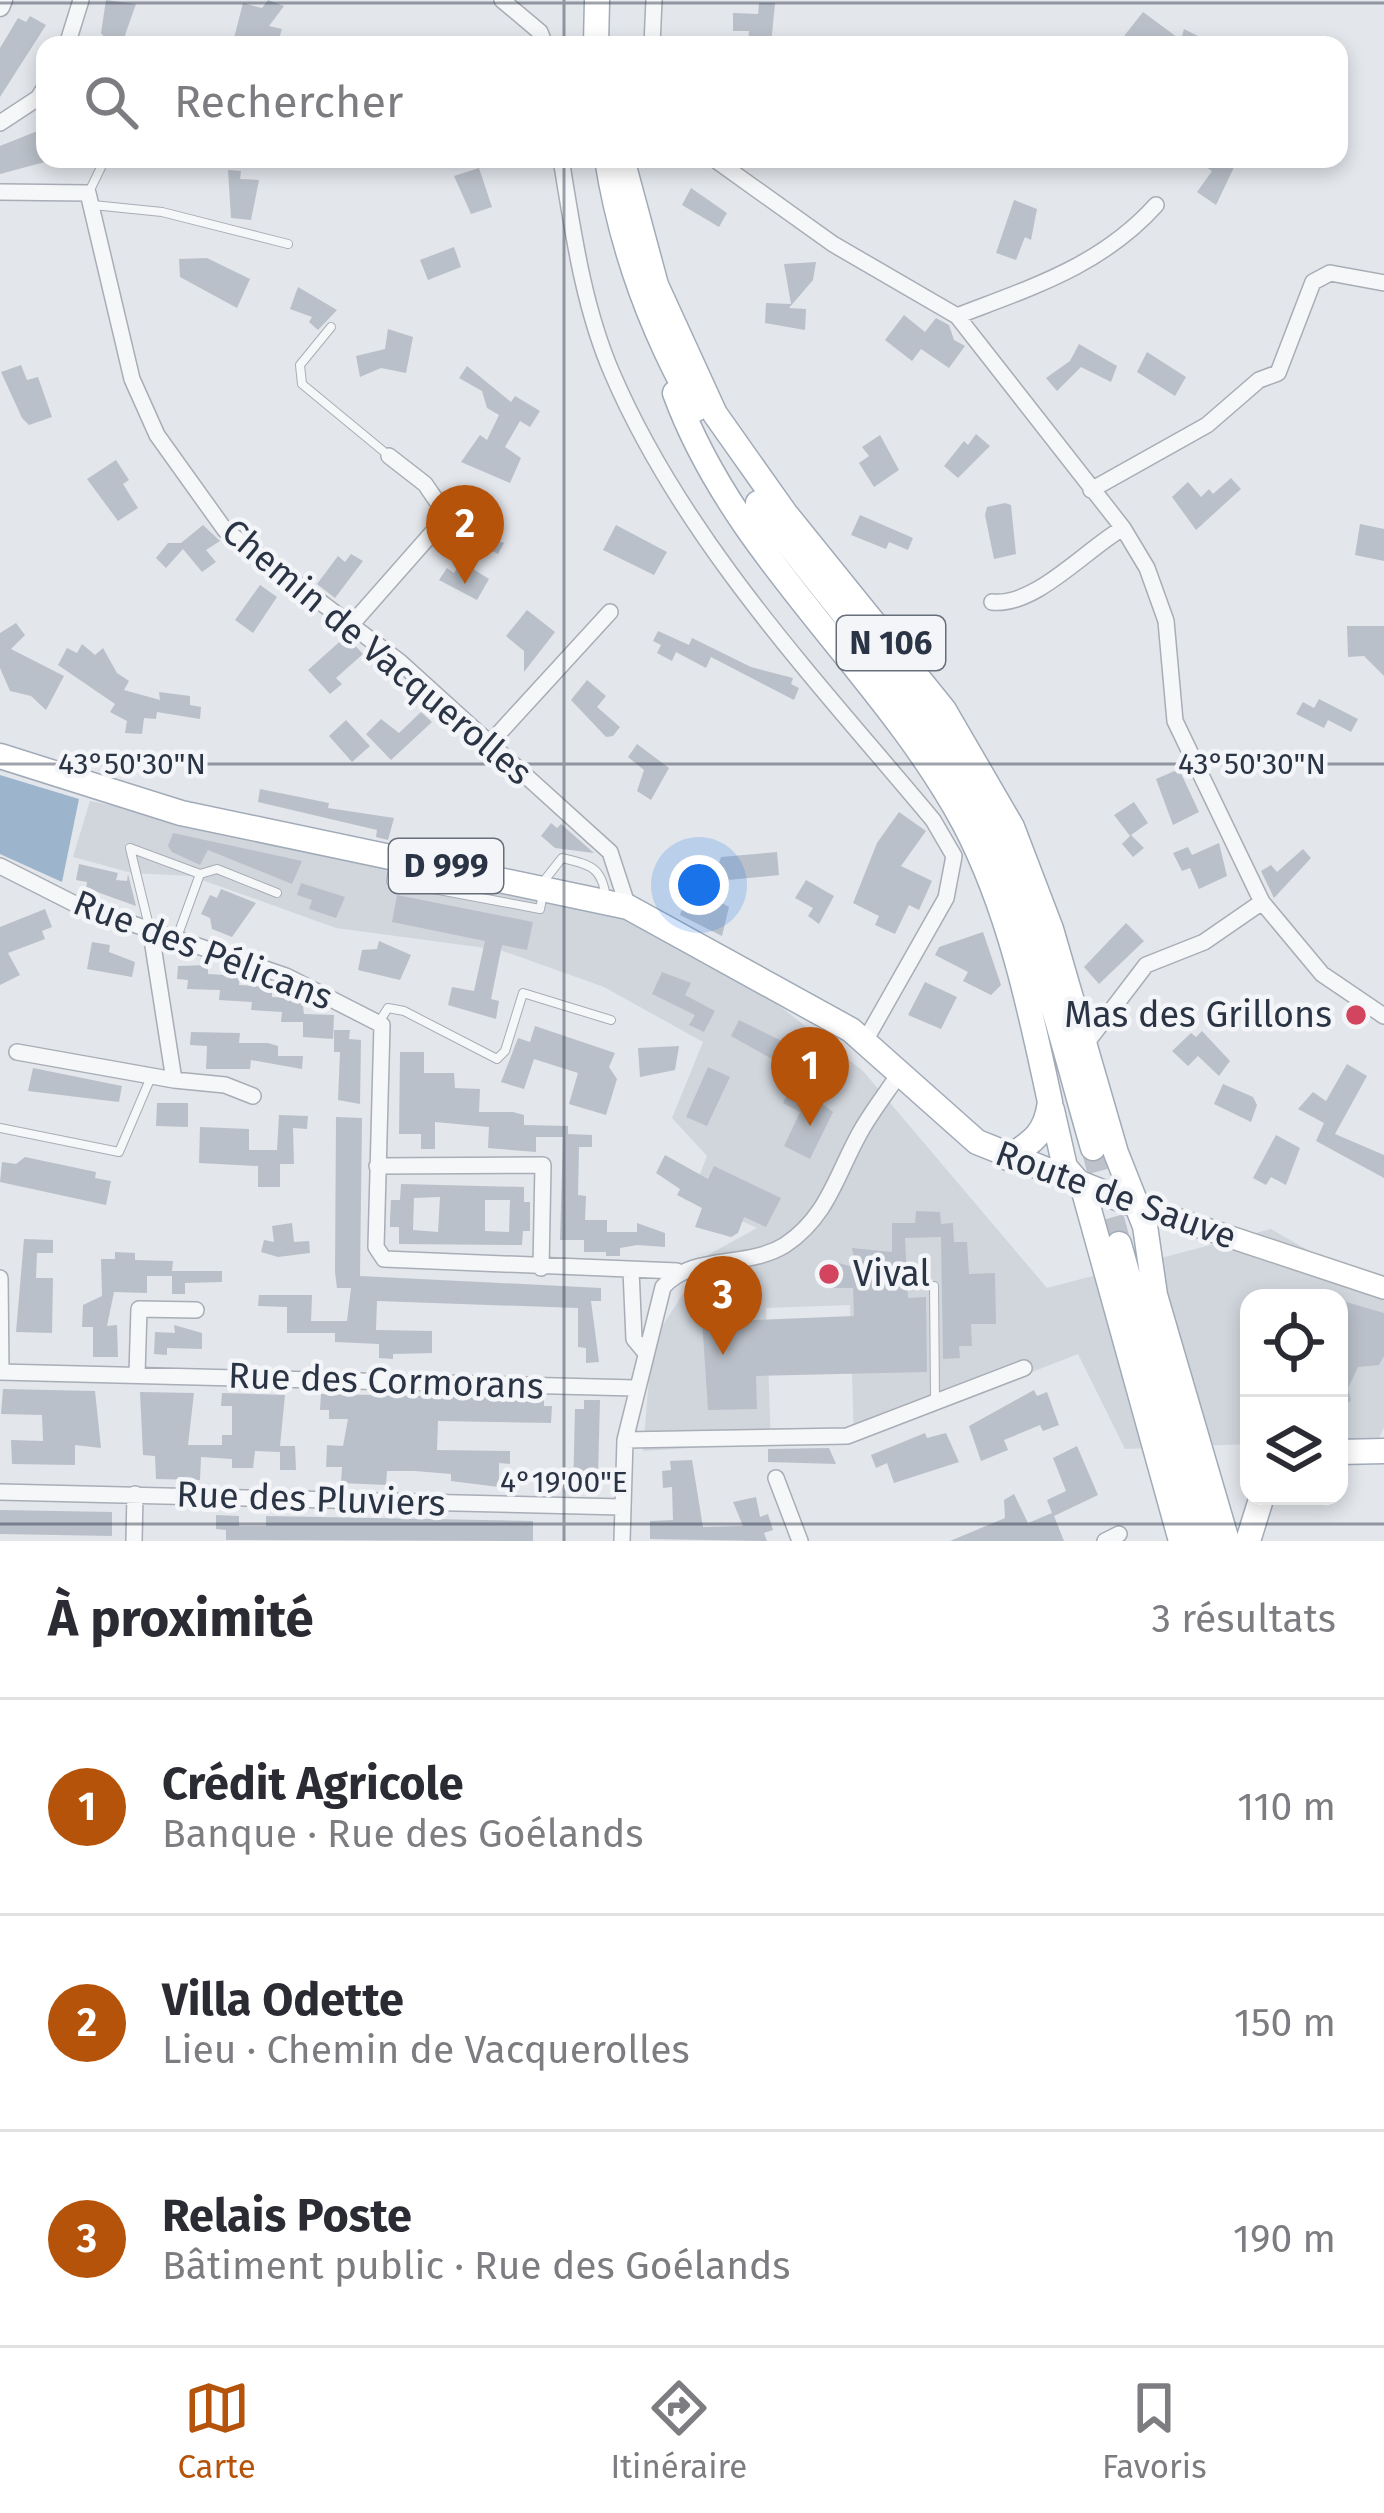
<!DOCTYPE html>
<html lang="fr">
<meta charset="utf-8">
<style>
body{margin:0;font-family:"Fira Sans",sans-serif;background:#f7f7f7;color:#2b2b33}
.controls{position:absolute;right:36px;bottom:36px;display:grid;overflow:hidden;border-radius:24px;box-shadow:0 6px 18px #0003}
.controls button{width:108px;height:108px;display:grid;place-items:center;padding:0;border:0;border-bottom:3px solid #e1e1e2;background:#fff;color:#2b2b33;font:60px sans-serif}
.you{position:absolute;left:699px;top:885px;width:42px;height:42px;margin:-30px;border:9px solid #fff;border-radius:50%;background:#1a73e8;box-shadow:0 0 0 18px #1a73e833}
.badge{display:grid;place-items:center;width:78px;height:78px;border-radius:50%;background:#b45309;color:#fff;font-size:39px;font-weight:700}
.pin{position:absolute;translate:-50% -99px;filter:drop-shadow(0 3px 6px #0008)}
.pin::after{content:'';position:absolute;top:63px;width:42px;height:36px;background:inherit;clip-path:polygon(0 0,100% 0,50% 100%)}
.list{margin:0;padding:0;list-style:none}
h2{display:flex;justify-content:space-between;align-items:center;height:156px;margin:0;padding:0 48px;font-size:51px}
h2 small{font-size:39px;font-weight:400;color:#7c7c81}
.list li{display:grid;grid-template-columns:78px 1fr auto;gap:36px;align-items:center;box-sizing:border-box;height:216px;padding:0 48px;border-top:3px solid #e1e1e2}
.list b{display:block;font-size:45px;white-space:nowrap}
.list p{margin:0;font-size:39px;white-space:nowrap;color:#7c7c81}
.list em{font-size:39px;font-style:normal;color:#7c7c81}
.icon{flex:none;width:66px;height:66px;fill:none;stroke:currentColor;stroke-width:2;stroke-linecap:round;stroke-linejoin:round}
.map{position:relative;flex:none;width:1384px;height:1541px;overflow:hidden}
.search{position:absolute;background:#fff;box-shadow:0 6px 18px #0003;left:36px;right:36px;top:36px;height:132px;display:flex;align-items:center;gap:30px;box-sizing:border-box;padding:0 42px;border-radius:24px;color:#7c7c81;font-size:45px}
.sheet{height:804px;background:#fff}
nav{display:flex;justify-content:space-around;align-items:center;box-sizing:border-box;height:168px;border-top:3px solid #e1e1e2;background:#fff;font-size:33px;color:#7c7c81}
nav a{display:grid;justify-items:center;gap:6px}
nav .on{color:#b45309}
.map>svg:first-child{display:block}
.built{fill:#d1d6dd}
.water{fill:#9db5cc}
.building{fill:#bac0c9;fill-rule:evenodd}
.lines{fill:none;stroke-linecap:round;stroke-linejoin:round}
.primary-tunnel{stroke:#bec2ca;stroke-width:24;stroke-dasharray:24 12;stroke-linecap:butt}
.service-casing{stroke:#a8adb6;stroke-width:10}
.minor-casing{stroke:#a8adb6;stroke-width:18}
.tertiary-casing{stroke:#a8adb6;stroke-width:21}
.secondary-casing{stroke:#a8adb6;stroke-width:24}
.primary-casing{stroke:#a1abb8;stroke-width:27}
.service{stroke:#f6f7f9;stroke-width:8}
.minor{stroke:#f6f7f9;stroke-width:15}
.tertiary{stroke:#f6f7f9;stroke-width:18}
.secondary{stroke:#fff;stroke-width:21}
.primary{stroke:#fff;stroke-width:24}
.ticks{fill:none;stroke:#2a3444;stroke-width:3;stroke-opacity:0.45}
.poi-dot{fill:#d3455f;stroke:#f3f5f8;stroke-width:4.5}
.labels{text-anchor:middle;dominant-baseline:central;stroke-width:9;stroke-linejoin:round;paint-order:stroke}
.shield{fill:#f3f5f8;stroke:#666e7a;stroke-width:3}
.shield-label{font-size:33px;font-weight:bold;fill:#2a3444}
.street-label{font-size:36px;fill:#2a3444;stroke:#f3f5f8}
.poi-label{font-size:36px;fill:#2a3444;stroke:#f3f5f8;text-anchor:end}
.ticks-label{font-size:30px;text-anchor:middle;fill:#2a3444;stroke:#f3f5f8;stroke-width:9;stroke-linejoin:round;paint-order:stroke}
</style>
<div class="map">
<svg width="1384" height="1541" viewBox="0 0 1384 1541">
<rect width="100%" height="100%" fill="#e3e6eb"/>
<!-- built -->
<path class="built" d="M90 801 664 916 863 1071 1047 1288 1271 1229 1384 1294V1427L1379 1438 1339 1440V1298H1249V1444L1125 1449 1078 1354 854 1442 850 1305 766 1308 771 1443 643 1451 652 1342 708 1255 757 1228 691 1198 707 1156 672 1118 703 1042 604 987 500 950 336 928 191 876 132 873 73 857Z"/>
<!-- water -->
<path class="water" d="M0 775 79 799 62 882 0 854Z"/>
<!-- building -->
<path class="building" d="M106 0 136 4 125 35 132 45H111L101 33Z
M268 0 284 6 269 26 282 29 277 45 234 38 243 3 262 8Z
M759 3H775L771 45H748L749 31H733V13L758 14Z
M1143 12 1181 40 1184 29 1216 45H1117Z
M30 16 46 25 0 97V48L18 18 26 22Z
M45 128V162L0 174V146Z
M1193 159H1238L1216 205 1197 192 1212 171Z
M479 168 492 207 471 214 454 176Z
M228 170 241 171 240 179 259 180 251 220 231 218Z
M691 188 727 213 719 227 682 205Z
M1014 200 1037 209 1031 240 1025 237 1016 260 996 253Z
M454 247 461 267 428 280 420 260Z
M207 258 250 279 237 308 180 277 179 259Z
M816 262 813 280 789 308 806 309 805 330 765 323 766 303 791 304 784 264Z
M298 287 337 310 318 330 309 322 312 317 290 309Z
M904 315 925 332 936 318 949 325 954 340 965 346 949 368 921 349 912 361 885 340Z
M388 329 413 337 406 373 381 368 360 377 356 356 385 349Z
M1079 344 1117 366 1111 382 1081 367 1057 391 1046 378 1070 361Z
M1147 352 1186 377 1175 396 1137 372Z
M21 365 27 380 38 377 52 417 29 425 22 418 1 372Z
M467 366 511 402 515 396 540 411 530 427 520 421 505 447 521 458 510 483 461 462 480 435 487 440 499 415 487 408 482 391 459 378Z
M976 434 990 446 958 478 944 466 964 441 968 445Z
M880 435 899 470 874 487 859 463 869 456 862 447Z
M116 460 129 480 123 484 138 508 118 521 87 479Z
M1231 478 1241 489 1196 530 1172 497 1188 482 1201 497 1209 489 1213 494Z
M1005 503 1011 505 1016 554 994 559 985 515 987 507Z
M860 515 913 538 908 550 889 542 886 549 851 535Z
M1360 524 1384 529V561L1355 555Z
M203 525 220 541 206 550 216 562 202 572 183 549 166 568 156 558 168 543H181Z
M616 525 667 552 654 575 603 550Z
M466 529 504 543 498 554 487 548 473 569 489 579 477 600 439 580 447 568 454 573 470 548 459 541Z
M351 554 363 561 335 598 317 584 338 556 345 562Z
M260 585 277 597 253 633 235 620Z
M527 610 555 632 524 672V651L506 636Z
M16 623 25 635 11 649 64 676 46 710 31 696 10 691 0 668V633Z
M1347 626H1384V676L1364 656 1348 657Z
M658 631 689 645 692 638 751 667 793 678 791 684 799 688 794 700 711 657 706 668 676 652 672 661 657 653 661 645 653 641Z
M346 636 363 654 336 678 342 684 330 694 308 670Z
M82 644 95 655 103 648 117 673 129 681 124 690 160 700 159 692 190 696V705L201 707 200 719 157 712 156 719 144 718 142 734 125 733 127 721 110 712 115 704 58 665 67 648 77 653Z
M587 680 606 696 597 707 620 727 613 736 606 737 571 700Z
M1319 699 1358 719 1351 732 1328 720 1324 728 1296 714 1303 702 1314 708Z
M421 712 432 722 391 760 366 734 381 719 399 733Z
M346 720 370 746 352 762 329 736Z
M637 744 669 768 651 800 637 791 644 770 628 757Z
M1179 769 1199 812 1173 825 1156 779Z
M260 789 329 803 328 808 394 818 388 840 376 837 377 830 258 802Z
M1134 802 1148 823 1131 835 1144 848 1133 857 1122 844 1130 836 1114 815Z
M899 812 926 831 901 866 932 881 919 910 909 905 895 934 875 925 879 916 853 903 877 843Z
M551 823 557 828 561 824 594 853 555 848 541 836Z
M173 833 196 838 302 861 292 884 208 850 200 865 172 852 168 846Z
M1219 843 1227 876 1199 889 1190 868 1182 871 1173 853 1188 847 1192 855Z
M1303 849 1311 858 1274 898 1261 871 1271 865 1277 872Z
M777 852 779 875 728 880 729 888 705 891 706 874H716L721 857Z
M79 864 118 873 116 880 127 881 128 874 136 906 86 888 87 882 76 880Z
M806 880 834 896 819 924 808 916 813 908 795 898Z
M301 883 345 897 336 918 309 909 312 900 297 895Z
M690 886 729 907 722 936 680 915Z
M221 889 256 903 232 937 212 929 210 918 201 914 210 895 217 898Z
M397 895 533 922 527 950 502 945 491 999 499 1001 496 1019 448 1005 452 987 474 991 485 941 392 922Z
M45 909 52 927 42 931 45 939 8 953 20 975 0 985V927Z
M1126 923 1144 941 1099 984 1084 967Z
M983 932 1001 985 991 995 963 981 968 972 935 955 939 947Z
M379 941 411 955 400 980 358 970 362 950 377 949Z
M92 942 110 945 109 952 135 962 132 977 87 969Z
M208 965V974L240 976 239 985 272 987V997L302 998 304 1014 334 1015 333 1039 303 1037V1022H281L282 1012 251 1010 252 1002 219 1000 220 990 187 989 188 980 177 979 178 966Z
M662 972 691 983 685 995 715 1011 704 1032 689 1025 695 1015 652 994Z
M925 982 957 997 941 1029 908 1015Z
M739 1020 828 1064 812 1096 833 1112 810 1159 784 1146 800 1112 783 1103 797 1073 731 1036Z
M535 1026 615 1053 609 1067 617 1079 606 1115 569 1104 578 1073 534 1059 524 1089 501 1082 518 1038 530 1042Z
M334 1030H350L349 1039 361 1040 360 1104 338 1100 340 1052H334Z
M1202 1031 1230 1061 1219 1076 1198 1056 1188 1066 1172 1051 1191 1033 1196 1037Z
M191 1032 240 1033 239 1043H268L278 1046V1056H303L302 1069 251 1060 250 1069H206L207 1046 190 1045Z
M679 1046 675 1070 640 1077 638 1048Z
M400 1052H424V1073H454L455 1088 480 1089 479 1112H513L524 1115V1125L568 1126V1134L592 1135V1147H579L578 1195 586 1196 585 1220H607V1232H637V1223L665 1233V1247L637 1245 620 1248V1256H606V1252H584V1240H560L563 1137H536V1152L488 1148 489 1127 435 1122V1149H421V1134H399Z
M1347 1064 1367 1076 1335 1134 1384 1155V1178L1316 1141 1324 1123 1298 1109 1313 1092 1326 1101Z
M708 1067 730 1077 707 1126 686 1117Z
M33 1068 122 1086 119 1102 28 1091Z
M1223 1084 1253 1097 1257 1105 1251 1122 1214 1104Z
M157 1103H188V1127L156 1126Z
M279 1115 308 1116 307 1129 293 1128 294 1164H280V1187H258V1166L199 1163 200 1127 249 1129V1150H277Z
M336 1117 362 1118 360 1276 601 1288V1301H591L599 1362 586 1363V1348L578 1347V1308L377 1301 376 1330 432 1331V1353L393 1354V1359L379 1358V1344L335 1342V1333H287V1307L258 1306 259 1295H312L311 1321H347L351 1288H337L335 1272Z
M1276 1135 1300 1148 1286 1185 1271 1177 1266 1185 1253 1178Z
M665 1155 708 1179 714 1166 781 1198 766 1227 744 1217 738 1233 731 1237 695 1227 702 1208 677 1195 680 1189 656 1173Z
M25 1157 96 1172 95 1178 111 1181 106 1205 0 1182 2 1162 16 1164Z
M401 1184 524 1187V1202H530V1231H523L522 1245 399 1244V1227H390V1219L391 1200H400ZM440 1197 438 1232 413 1230 414 1198ZM485 1200H510L509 1232 485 1231Z
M916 1211 940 1212 941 1224 953 1223 954 1242H967L969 1274 995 1273 996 1324H971L972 1346H959L960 1358 943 1359 941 1237 905 1238 908 1298 926 1297 927 1372 756 1376 757 1409 708 1410 702 1319 730 1312 736 1318 755 1320 854 1316 853 1288H827V1266L832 1261 856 1268 852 1248 892 1252V1223H915Z
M292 1223 294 1242 309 1241 310 1253 278 1257 261 1252 264 1240 274 1242 272 1226Z
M24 1239 53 1240V1253H37L36 1278H53L52 1333 16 1332Z
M115 1252 135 1253V1260L173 1261 172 1271H222V1282L185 1283V1294H172V1276H147V1293L114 1292 107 1326 117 1325 118 1357H93V1327H82L83 1305 102 1296 101 1259H115Z
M1339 1300 1384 1313V1356L1379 1365 1358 1367 1348 1388 1351 1400 1339 1413Z
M174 1325 202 1333V1349L167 1348V1355L154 1354 155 1332 175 1333Z
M3 1389 95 1391 101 1448 75 1445V1465L12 1464 11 1440 43 1441 42 1415 1 1414Z
M1034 1390 1037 1396 1047 1392 1059 1425 1043 1431 1040 1425 1004 1440 1008 1450 981 1461 969 1426Z
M140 1392 194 1393 188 1445H222V1435H232V1406H221L222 1393 285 1395 280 1446H295L296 1470H280V1452L255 1451 253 1468H232V1459L201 1457 200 1480 156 1479 155 1456 143 1455Z
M321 1394 544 1398V1406H552L551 1423 438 1421 437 1450 510 1451V1464L499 1463V1487L451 1481V1474L415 1471H387L386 1485 341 1483 342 1467H326L327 1445 343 1446 348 1419H329V1410H320Z
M584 1400H600L598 1474H588L587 1493H573L575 1409H584Z
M925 1433 927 1438 946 1433 959 1462 894 1483 887 1463 876 1468 871 1455Z
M1077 1446 1098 1495 1054 1516 1064 1541H950L1005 1518 1004 1500 1014 1494 1028 1523 1052 1513 1047 1500 1066 1491 1053 1458Z
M829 1448 836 1464 768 1462V1449Z
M692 1460 703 1527 743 1526 733 1502 756 1497 760 1517 768 1514 773 1530 764 1533 767 1541 650 1539V1521L673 1520 672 1487 663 1488 662 1471 671 1470 670 1461Z
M0 1510 112 1512V1536L0 1534Z
M216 1515 239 1516V1526H266V1516L533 1521V1541L226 1540V1530L216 1529Z"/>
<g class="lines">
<!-- primary-tunnel -->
<path class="primary-tunnel" d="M1093 1148 1119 1244"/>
<!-- service casing -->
<g class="service-casing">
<path id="service" d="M89 192 105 159
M93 205 162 212 288 244
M331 327 300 365 302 384 388 455
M394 864 391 881 540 909 543 894
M543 882 562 858C591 865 602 867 606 898
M149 926 130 848 200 874 217 869 277 893
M176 940 200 874
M379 1022 388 1008 404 1011 497 1059 505 1051 523 993 611 1020
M0 1128 119 1152 151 1077
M934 1286 935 1399"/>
</g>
<!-- minor casing -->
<g class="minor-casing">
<path id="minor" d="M502 0 540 32 545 45
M67 45 81 0
M652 45 654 0
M0 123 38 98 45 87
M561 159C573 231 583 306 612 373 684 541 817 681 933 820L954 856 946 898 865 1041
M714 159 833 244 957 316 1123 528 1147 568 1166 621 1175 721 1262 902 1322 974 1384 1016
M0 192 88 193 132 379 157 435 225 530 400 662 610 852 628 907
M957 316C1032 287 1101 266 1156 205
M1091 490 1207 425 1259 380 1278 373 1313 282 1330 273 1384 283
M992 602C1035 607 1085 550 1123 528
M351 625 447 516 425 484 389 456
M490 743 610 612
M0 866 77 905 286 976 382 1025 376 1247 384 1259 677 1271
M151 933 174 1080 225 1085 253 1096
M1085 1045 1146 965 1204 942 1262 902
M17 1052 174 1080
M377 1166 543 1165 541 1268
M631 1270 634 1339 644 1351
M0 1278 1 1372
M0 1372 635 1388
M137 1374 139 1309 196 1310
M625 1440 847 1436 1024 1368
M776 1478 800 1541
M0 1492 622 1507
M134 1541 135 1494
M622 1541 625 1440 663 1287C693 1253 747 1269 785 1245 829 1216 837 1172 862 1129 873 1110 887 1092 899 1074
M1105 1541 1119 1534"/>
</g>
<!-- tertiary casing -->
<g class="tertiary-casing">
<path id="tertiary" d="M0 7 3 0"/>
</g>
<!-- secondary casing -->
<g class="secondary-casing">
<path id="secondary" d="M1137 1206 1384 1288"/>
</g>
<!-- primary casing -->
<g class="primary-casing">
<path id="primary" d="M596 45 597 0
M607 159C621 247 652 332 696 409
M622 159 656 285 715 414 785 513 944 710 1012 827 1051 929 1116 1153 1145 1226 1155 1295 1227 1541
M675 393C735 557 882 671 964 823 1009 908 1030 1008 1050 1102 1046 1133 1034 1141 1008 1158
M758 503C827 600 913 688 970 792 1031 902 1058 1028 1093 1148
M0 756 181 813 628 907 851 1030 977 1142 1137 1206
M1052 1110 1065 1167 1083 1188 1181 1541
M1119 1244 1203 1541
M1339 1452 1384 1451
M1248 1541 1262 1496"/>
</g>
<!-- service -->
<use href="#service" class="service"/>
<!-- minor -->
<use href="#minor" class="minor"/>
<!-- tertiary -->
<use href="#tertiary" class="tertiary"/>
<!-- secondary -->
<use href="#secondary" class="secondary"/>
<!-- primary -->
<use href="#primary" class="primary"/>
</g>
<!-- ticks -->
<path class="ticks" d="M564 0V45M0 3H1384M564 159V1541M0 764H1384M0 1524H1384"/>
<!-- markers -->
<g class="poi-dot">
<circle cx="1356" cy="1015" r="12"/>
<circle cx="829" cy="1274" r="12"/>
</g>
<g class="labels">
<!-- shield labels -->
<g class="shield">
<rect x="837" y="616" width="108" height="54" rx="9"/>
<rect x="389" y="839" width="114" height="54" rx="9"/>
</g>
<g class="shield-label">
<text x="891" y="643">N 106</text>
<text x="446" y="866">D 999</text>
</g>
<!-- street labels -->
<g class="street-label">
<text transform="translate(377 652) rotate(40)">Chemin de Vacquerolles</text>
<text transform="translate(203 950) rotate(21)">Rue des Pélicans</text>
<text transform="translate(1116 1195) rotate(20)">Route de Sauve</text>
<text transform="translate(386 1381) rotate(2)">Rue des Cormorans</text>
<text transform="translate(311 1499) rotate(2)">Rue des Pluviers</text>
</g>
<!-- poi labels -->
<g class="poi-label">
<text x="1332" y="1015">Mas des Grillons</text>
<text x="853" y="1274" text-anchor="start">Vival</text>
</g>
</g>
<g class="ticks-label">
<text x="132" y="774">43°50'30"N</text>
<text x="1252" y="774">43°50'30"N</text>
<text x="564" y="1492">4°19'00"E</text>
</g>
</svg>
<div class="controls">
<button><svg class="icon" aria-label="locate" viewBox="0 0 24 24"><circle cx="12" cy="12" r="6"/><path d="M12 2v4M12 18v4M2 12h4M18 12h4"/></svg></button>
<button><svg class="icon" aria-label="layers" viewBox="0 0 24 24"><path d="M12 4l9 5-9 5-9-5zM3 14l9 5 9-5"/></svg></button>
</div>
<div class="you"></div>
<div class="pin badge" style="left:810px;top:1126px">1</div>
<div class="pin badge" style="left:465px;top:584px">2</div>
<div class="pin badge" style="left:723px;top:1355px">3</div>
<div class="search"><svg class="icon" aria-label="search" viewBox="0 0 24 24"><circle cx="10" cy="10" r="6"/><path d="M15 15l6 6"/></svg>Rechercher</div>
</div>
<section class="sheet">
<h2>À proximité<small>3 résultats</small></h2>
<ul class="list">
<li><span class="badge">1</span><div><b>Crédit Agricole</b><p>Banque · Rue des Goélands</p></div><em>110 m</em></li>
<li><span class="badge">2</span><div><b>Villa Odette</b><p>Lieu · Chemin de Vacquerolles</p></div><em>150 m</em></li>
<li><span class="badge">3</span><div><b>Relais Poste</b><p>Bâtiment public · Rue des Goélands</p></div><em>190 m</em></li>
</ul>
</section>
<nav>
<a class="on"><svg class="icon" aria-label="map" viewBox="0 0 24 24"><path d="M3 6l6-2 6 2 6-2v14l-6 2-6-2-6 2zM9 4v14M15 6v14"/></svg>Carte</a>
<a><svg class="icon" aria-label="directions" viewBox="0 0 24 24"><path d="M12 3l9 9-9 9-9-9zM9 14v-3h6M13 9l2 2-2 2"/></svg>Itinéraire</a>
<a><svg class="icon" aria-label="saved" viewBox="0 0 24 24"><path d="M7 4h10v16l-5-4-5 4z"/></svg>Favoris</a>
</nav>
